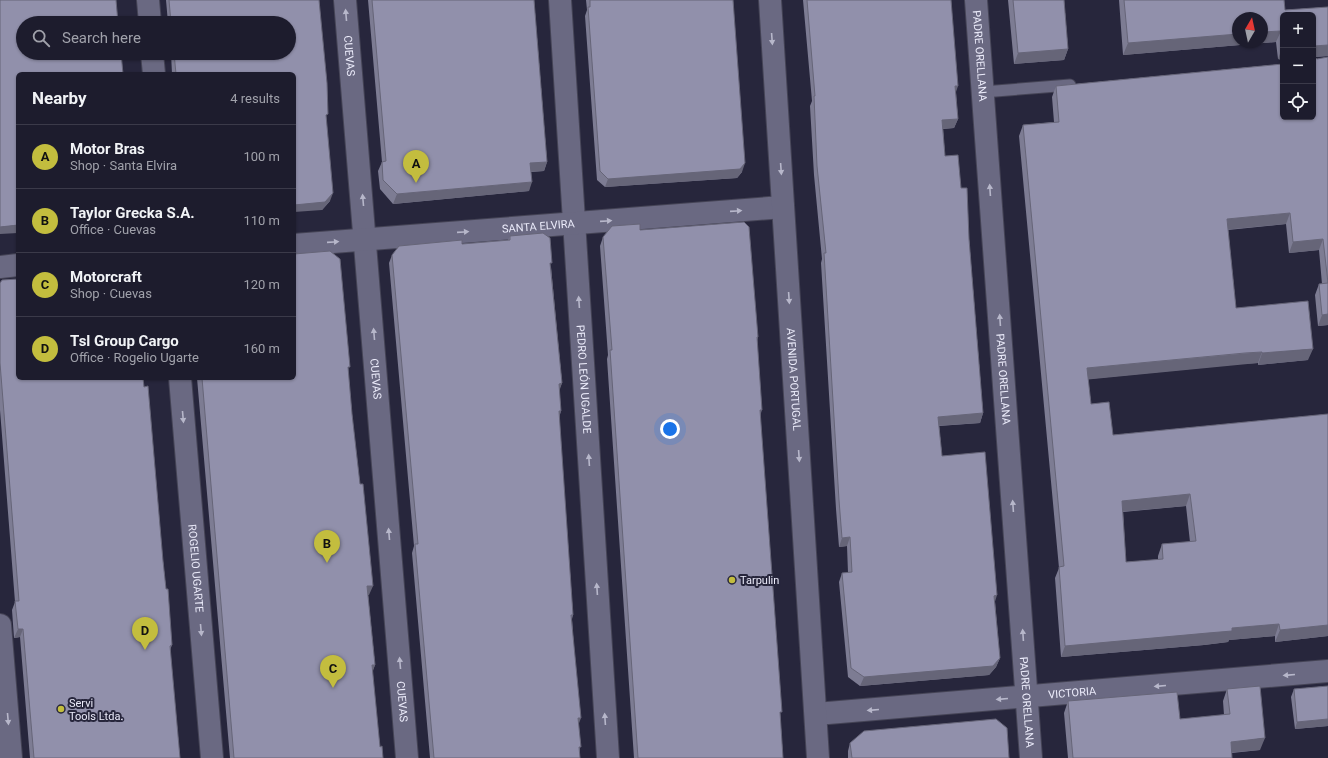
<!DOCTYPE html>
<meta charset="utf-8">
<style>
body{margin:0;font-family:Roboto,sans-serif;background:#252535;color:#f1f3f6}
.controls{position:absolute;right:12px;top:12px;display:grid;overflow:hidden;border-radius:6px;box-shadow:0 1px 3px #0004}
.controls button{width:36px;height:36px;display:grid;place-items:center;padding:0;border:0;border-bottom:1px solid #3b3a49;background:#1d1c2d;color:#f1f3f6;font:20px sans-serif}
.compass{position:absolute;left:1232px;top:12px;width:36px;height:36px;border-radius:50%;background:#1d1c2d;box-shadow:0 1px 3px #0004;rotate:9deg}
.you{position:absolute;left:670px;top:429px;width:14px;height:14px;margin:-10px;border:3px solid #fff;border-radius:50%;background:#1a73e8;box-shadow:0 0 0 6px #1a73e833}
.badge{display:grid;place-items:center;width:26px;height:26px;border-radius:50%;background:#c3bd3e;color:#111;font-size:13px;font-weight:700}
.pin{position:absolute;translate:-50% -33px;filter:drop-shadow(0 1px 2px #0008)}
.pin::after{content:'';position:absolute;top:21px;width:14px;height:12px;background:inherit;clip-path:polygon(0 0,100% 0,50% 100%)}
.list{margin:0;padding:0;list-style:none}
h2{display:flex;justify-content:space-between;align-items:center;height:52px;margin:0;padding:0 16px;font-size:17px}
h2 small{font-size:13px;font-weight:400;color:#a0a1aa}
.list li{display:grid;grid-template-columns:26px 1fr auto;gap:12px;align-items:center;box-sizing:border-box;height:64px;padding:0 16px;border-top:1px solid #3b3a49}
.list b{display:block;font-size:15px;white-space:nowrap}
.list p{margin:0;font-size:13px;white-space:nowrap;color:#a0a1aa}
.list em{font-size:13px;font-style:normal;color:#a0a1aa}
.icon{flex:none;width:22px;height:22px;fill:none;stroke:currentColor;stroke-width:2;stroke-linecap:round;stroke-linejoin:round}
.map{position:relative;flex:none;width:1328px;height:758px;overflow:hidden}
.search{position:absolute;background:#1d1c2d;box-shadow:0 1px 3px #0004;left:16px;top:16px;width:280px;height:44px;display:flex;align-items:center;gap:10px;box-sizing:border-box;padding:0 14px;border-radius:22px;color:#a0a1aa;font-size:15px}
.panel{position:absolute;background:#1d1c2d;box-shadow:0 1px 3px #0004;left:16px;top:72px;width:280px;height:308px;border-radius:6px}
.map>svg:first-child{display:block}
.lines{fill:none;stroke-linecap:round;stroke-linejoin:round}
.lane-casing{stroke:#454456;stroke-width:13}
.street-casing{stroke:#454456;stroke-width:24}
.secondary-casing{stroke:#454456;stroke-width:24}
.lane{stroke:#6a6982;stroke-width:11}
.street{stroke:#6a6982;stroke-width:22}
.secondary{stroke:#6a6982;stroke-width:22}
.wall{fill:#7d7c93;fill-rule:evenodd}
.shaded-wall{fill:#666578}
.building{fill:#9190ab;stroke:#666578;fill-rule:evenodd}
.oneway{fill:#b7b7ca}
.poi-dot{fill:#c3bd3e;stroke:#27263c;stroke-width:1.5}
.labels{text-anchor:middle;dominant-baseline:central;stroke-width:4;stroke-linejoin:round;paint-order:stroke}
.street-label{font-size:11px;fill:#ebebfa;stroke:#27263c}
.poi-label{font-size:11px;fill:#ebebfa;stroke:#27263c;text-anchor:start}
</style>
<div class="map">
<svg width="1328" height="758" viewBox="0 0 1328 758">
<rect width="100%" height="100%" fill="#27263c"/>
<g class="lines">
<!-- lane casing -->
<g class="lane-casing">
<path id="lane" d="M983 92 1070 85"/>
</g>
<!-- street casing -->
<g class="street-casing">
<g id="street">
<path d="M148 0 150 23"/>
<path id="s1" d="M345 0 407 758"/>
<path id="s2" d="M560 0 608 758"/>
<path id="s3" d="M976 0 1031 758"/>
<path d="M152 53 154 74"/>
<path id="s4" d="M294 245 783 207"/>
<path d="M0 267 18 265"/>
<path id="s5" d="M180 378 212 758"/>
<path d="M0 625 11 758"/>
<path id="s6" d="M816 714 1328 671"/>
</g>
</g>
<!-- secondary casing -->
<g class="secondary-casing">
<g id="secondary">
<path id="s7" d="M770 0 818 758"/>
</g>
</g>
<!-- lane -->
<use href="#lane" class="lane"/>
<!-- street -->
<use href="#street" class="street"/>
<!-- secondary -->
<use href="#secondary" class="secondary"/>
</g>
<!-- wall -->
<path class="wall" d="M166 0H319L330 201 322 210 294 74H172L171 53H289V23H168Z
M368 0H534L547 162 544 171 531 172 529 191 393 204 380 189 378 171 382 162Z
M586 0H733L742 172 737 178 605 187 597 180 585 16 587 10Z
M803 0H951L956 93 958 119 954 128 943 129 945 156 961 188 969 239 983 413 980 423 939 426 942 456 995 602 1000 658 996 667 989 675 860 686 848 677 839 582 842 573H848L847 546 839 547 836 509 821 263 822 259 814 175 810 106 812 101Z
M1008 0H1064L1068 49 1064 60 1014 64Z
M1119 0H1284L1285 10 1328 7V56L1314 57 1317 59 1328 57V325L1318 326 1315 295 1319 284H1322L1319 250 1289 253 1286 224 1228 230 1236 308 1308 360 1258 365V363L1240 364 1088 379 1091 404 1113 435 1328 414V636L1275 642V636L1229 640 1228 642 1204 645 1061 657 1055 578 1059 568 1019 136 1023 125 1054 122 1052 97 1056 86 1283 64V63V117H1313L1283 15V60L1278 59 1276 42 1123 55ZM1186 506 1190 542 1162 544 1158 556V560L1126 562 1123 512Z
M640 230 758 337 757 340 760 416 783 758H634L607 359 608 355 600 246 603 237Z
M510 236 551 267 562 383 559 390 561 411 559 418 573 615 572 619 579 725 580 758H430L412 553 414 546 389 263 392 255 462 244 508 240Z
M0 283 163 561 172 645 170 650 180 758H30L20 637 14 638 12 610 15 602 0 410Z
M348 371 352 414 369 595H368L375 665 372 672 380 747 383 758H230L197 378H294Z
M1328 686V726L1295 729 1291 697 1294 689Z
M1227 689 1260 750 1232 753V758H1068L1064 713 1068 701 1180 719 1224 715 1223 701Z
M850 743 1009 758H848V751Z"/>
<!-- shaded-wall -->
<path class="shaded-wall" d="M1281 31 1276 42 1123 55 1128 43 1238 34V42H1262V32Z
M1328 45V56L1313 57V46H1314Z
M1282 48H1283V60L1278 59Z
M1068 49 1064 60 1014 64 1018 53Z
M955 86H958L955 95Z
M958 119 954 128 939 129 942 120Z
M547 162 544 171 527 172 530 163Z
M745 163 742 172 737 178 605 187 608 179Z
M532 182 529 191 393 204 397 194Z
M333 193 330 201 322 210 294 212V205Z
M1290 213 1286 224 1223 230 1227 219Z
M18 225V233L0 234V227Z
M1323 239 1319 250 1289 253 1293 242Z
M1328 314V325L1318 326 1322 315Z
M1313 349 1308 360 1258 365 1262 353Z
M1262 352 1258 363 1083 380 1087 368Z
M562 383 559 392V384Z
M760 410H762L759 419Z
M559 411H561L558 419Z
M983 413 980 423 935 426 938 417Z
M1190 494 1186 506 1118 512 1122 501Z
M850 537 847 546 839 547 842 538Z
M367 586H373L369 595H364Z
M997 595 994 605V596Z
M1279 624 1275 636 1229 640 1228 642 1204 645 1061 657 1065 646 1232 628Z
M1328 625V636L1275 642 1280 630Z
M18 629H23L20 637 14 638Z
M1000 658 996 667 989 675 860 686 864 677Z
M372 665H375L372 674Z
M578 718H581L578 726Z
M1328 719V726L1295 729 1297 722Z
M1265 738 1260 750 1226 753 1231 742Z"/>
<!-- building -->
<path class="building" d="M0 0H116L118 23H23V53H121L123 74H18V225L0 227Z
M169 0H319L327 83 328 114 326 115 333 193 325 202 294 205V74H176L174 53H289V23H171Z
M372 0H534L547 162 530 163 532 182 397 194 383 180 382 162 386 161Z
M590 0H733L745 163 740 169 608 179 600 171 588 7H590Z
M807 0H951L958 86H955L958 119 942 120 945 156 958 155 961 188H967L969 239 983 413 938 417 942 456 985 452 997 595 994 596 1000 658 993 666 864 677 851 668 842 573 852 572 850 537 842 538 839 500 824 253H826L817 166 814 96H815Z
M1013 0H1064L1068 49 1018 53Z
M1124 0H1284L1285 10 1328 7V45L1314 46H1313V15H1283V48H1282L1281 31 1262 32V18H1238V34L1128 43Z
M1313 56 1317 59 1328 57V314L1322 315 1319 284 1328 283 1323 239 1293 242 1290 213 1227 219 1236 308 1308 301 1313 349 1262 353V352L1245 353 1087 368 1091 404 1109 402 1113 435 1328 414V625L1280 630 1279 624 1232 628V631L1208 633 1065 646 1059 567 1064 566 1023 125 1059 122 1056 86 1283 64V117H1313ZM1190 494 1196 541 1162 544 1163 559 1126 562 1122 501Z
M744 222 749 227 758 337H757L762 410H760L782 712H780L783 758H638L610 350H612L603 237 612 226 640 224V230Z
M543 233 550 238 552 263H550L562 383 559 384 561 411H559L573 615H571L581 718H578L581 747H579L580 758H434L415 544H418L392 255 399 246 462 240V244L510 240V236Z
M330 251 340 259 350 367H348L352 414 360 484H363L373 586H367L375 665H372L380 747 382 746 383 758H234L202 378H294V254Z
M18 279V378H143L144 387 148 386 163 561 166 589H168L172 645 170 646 180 758H34L23 629H18L15 601H19L0 363V283L2 280Z
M1260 686 1265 738 1231 742 1232 758H1073L1068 701 1177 692 1180 719 1230 714 1227 689Z
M1328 686V719L1297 722 1294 689Z
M996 719 1007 728 1009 758H852L850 743 864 731Z"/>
<!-- one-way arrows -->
<defs><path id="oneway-solid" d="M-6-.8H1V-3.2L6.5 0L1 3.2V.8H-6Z"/></defs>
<g class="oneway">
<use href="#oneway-solid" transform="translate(346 15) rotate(-95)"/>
<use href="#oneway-solid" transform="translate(772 39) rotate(86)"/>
<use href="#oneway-solid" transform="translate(781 169) rotate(86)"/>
<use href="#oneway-solid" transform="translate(990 190) rotate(-94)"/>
<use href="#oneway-solid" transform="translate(363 200) rotate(-95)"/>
<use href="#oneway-solid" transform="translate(736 211) rotate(-4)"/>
<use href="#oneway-solid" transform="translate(606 221) rotate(-4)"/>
<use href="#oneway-solid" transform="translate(463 232) rotate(-4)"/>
<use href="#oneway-solid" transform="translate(333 242) rotate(-4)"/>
<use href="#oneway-solid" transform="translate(789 298) rotate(86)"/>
<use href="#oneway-solid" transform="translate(579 302) rotate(-94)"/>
<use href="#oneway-solid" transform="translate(1000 320) rotate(-94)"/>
<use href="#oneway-solid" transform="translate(374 334) rotate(-95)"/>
<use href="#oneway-solid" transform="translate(183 417) rotate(85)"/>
<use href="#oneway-solid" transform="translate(799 456) rotate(86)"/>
<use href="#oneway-solid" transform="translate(589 460) rotate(-94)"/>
<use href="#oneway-solid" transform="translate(1013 506) rotate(-94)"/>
<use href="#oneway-solid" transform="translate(389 534) rotate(-95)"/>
<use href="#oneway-solid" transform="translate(597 589) rotate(-94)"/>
<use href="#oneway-solid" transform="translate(201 630) rotate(85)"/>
<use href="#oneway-solid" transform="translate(1023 635) rotate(-94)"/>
<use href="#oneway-solid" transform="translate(400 663) rotate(-95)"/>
<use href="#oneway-solid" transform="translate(1289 675) rotate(175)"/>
<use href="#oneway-solid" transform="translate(1160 686) rotate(175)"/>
<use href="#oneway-solid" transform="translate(1002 699) rotate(175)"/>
<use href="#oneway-solid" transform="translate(873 710) rotate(175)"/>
<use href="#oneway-solid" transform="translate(8 719) rotate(85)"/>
<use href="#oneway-solid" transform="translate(605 719) rotate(-94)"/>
</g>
<!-- markers -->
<g class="poi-dot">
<circle cx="732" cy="580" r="4"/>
<circle cx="61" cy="709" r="4"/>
</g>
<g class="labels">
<!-- street labels -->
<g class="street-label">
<text stroke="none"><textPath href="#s1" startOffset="56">CUEVAS</textPath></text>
<text stroke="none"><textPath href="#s3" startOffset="56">PADRE ORELLANA</textPath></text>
<text stroke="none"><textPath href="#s4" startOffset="245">SANTA ELVIRA</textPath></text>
<text stroke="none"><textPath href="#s1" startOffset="380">CUEVAS</textPath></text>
<text stroke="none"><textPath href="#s2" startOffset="380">PEDRO LEÓN UGALDE</textPath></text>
<text stroke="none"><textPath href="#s7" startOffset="380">AVENIDA PORTUGAL</textPath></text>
<text stroke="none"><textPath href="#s3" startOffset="380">PADRE ORELLANA</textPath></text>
<text stroke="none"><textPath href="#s5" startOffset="191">ROGELIO UGARTE</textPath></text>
<text stroke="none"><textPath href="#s6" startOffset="257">VICTORIA</textPath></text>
<text stroke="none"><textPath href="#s1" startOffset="704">CUEVAS</textPath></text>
<text stroke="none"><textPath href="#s3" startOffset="704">PADRE ORELLANA</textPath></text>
</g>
<!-- poi labels -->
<g class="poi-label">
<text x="740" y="580">Tarpulin</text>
<text x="69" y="703">Servi<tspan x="69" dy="13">Tools Ltda.</tspan></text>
</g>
</g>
</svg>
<div class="controls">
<button>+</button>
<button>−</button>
<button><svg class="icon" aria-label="locate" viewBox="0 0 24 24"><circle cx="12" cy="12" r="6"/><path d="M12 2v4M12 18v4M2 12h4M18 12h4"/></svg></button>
</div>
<svg class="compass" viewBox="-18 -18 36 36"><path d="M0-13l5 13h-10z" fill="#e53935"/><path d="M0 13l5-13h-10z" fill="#a0a1aa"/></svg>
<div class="you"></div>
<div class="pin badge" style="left:416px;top:183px">A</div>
<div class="pin badge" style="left:327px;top:563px">B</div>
<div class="pin badge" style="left:333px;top:688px">C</div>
<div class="pin badge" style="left:145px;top:650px">D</div>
<div class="search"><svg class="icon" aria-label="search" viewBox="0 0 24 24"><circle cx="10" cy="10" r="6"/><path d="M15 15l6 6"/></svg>Search here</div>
<section class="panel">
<h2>Nearby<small>4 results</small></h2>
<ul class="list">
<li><span class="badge">A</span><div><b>Motor Bras</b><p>Shop · Santa Elvira</p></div><em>100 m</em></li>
<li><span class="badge">B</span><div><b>Taylor Grecka S.A.</b><p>Office · Cuevas</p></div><em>110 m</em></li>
<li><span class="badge">C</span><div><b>Motorcraft</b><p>Shop · Cuevas</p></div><em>120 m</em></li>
<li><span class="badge">D</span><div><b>Tsl Group Cargo</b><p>Office · Rogelio Ugarte</p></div><em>160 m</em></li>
</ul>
</section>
</div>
